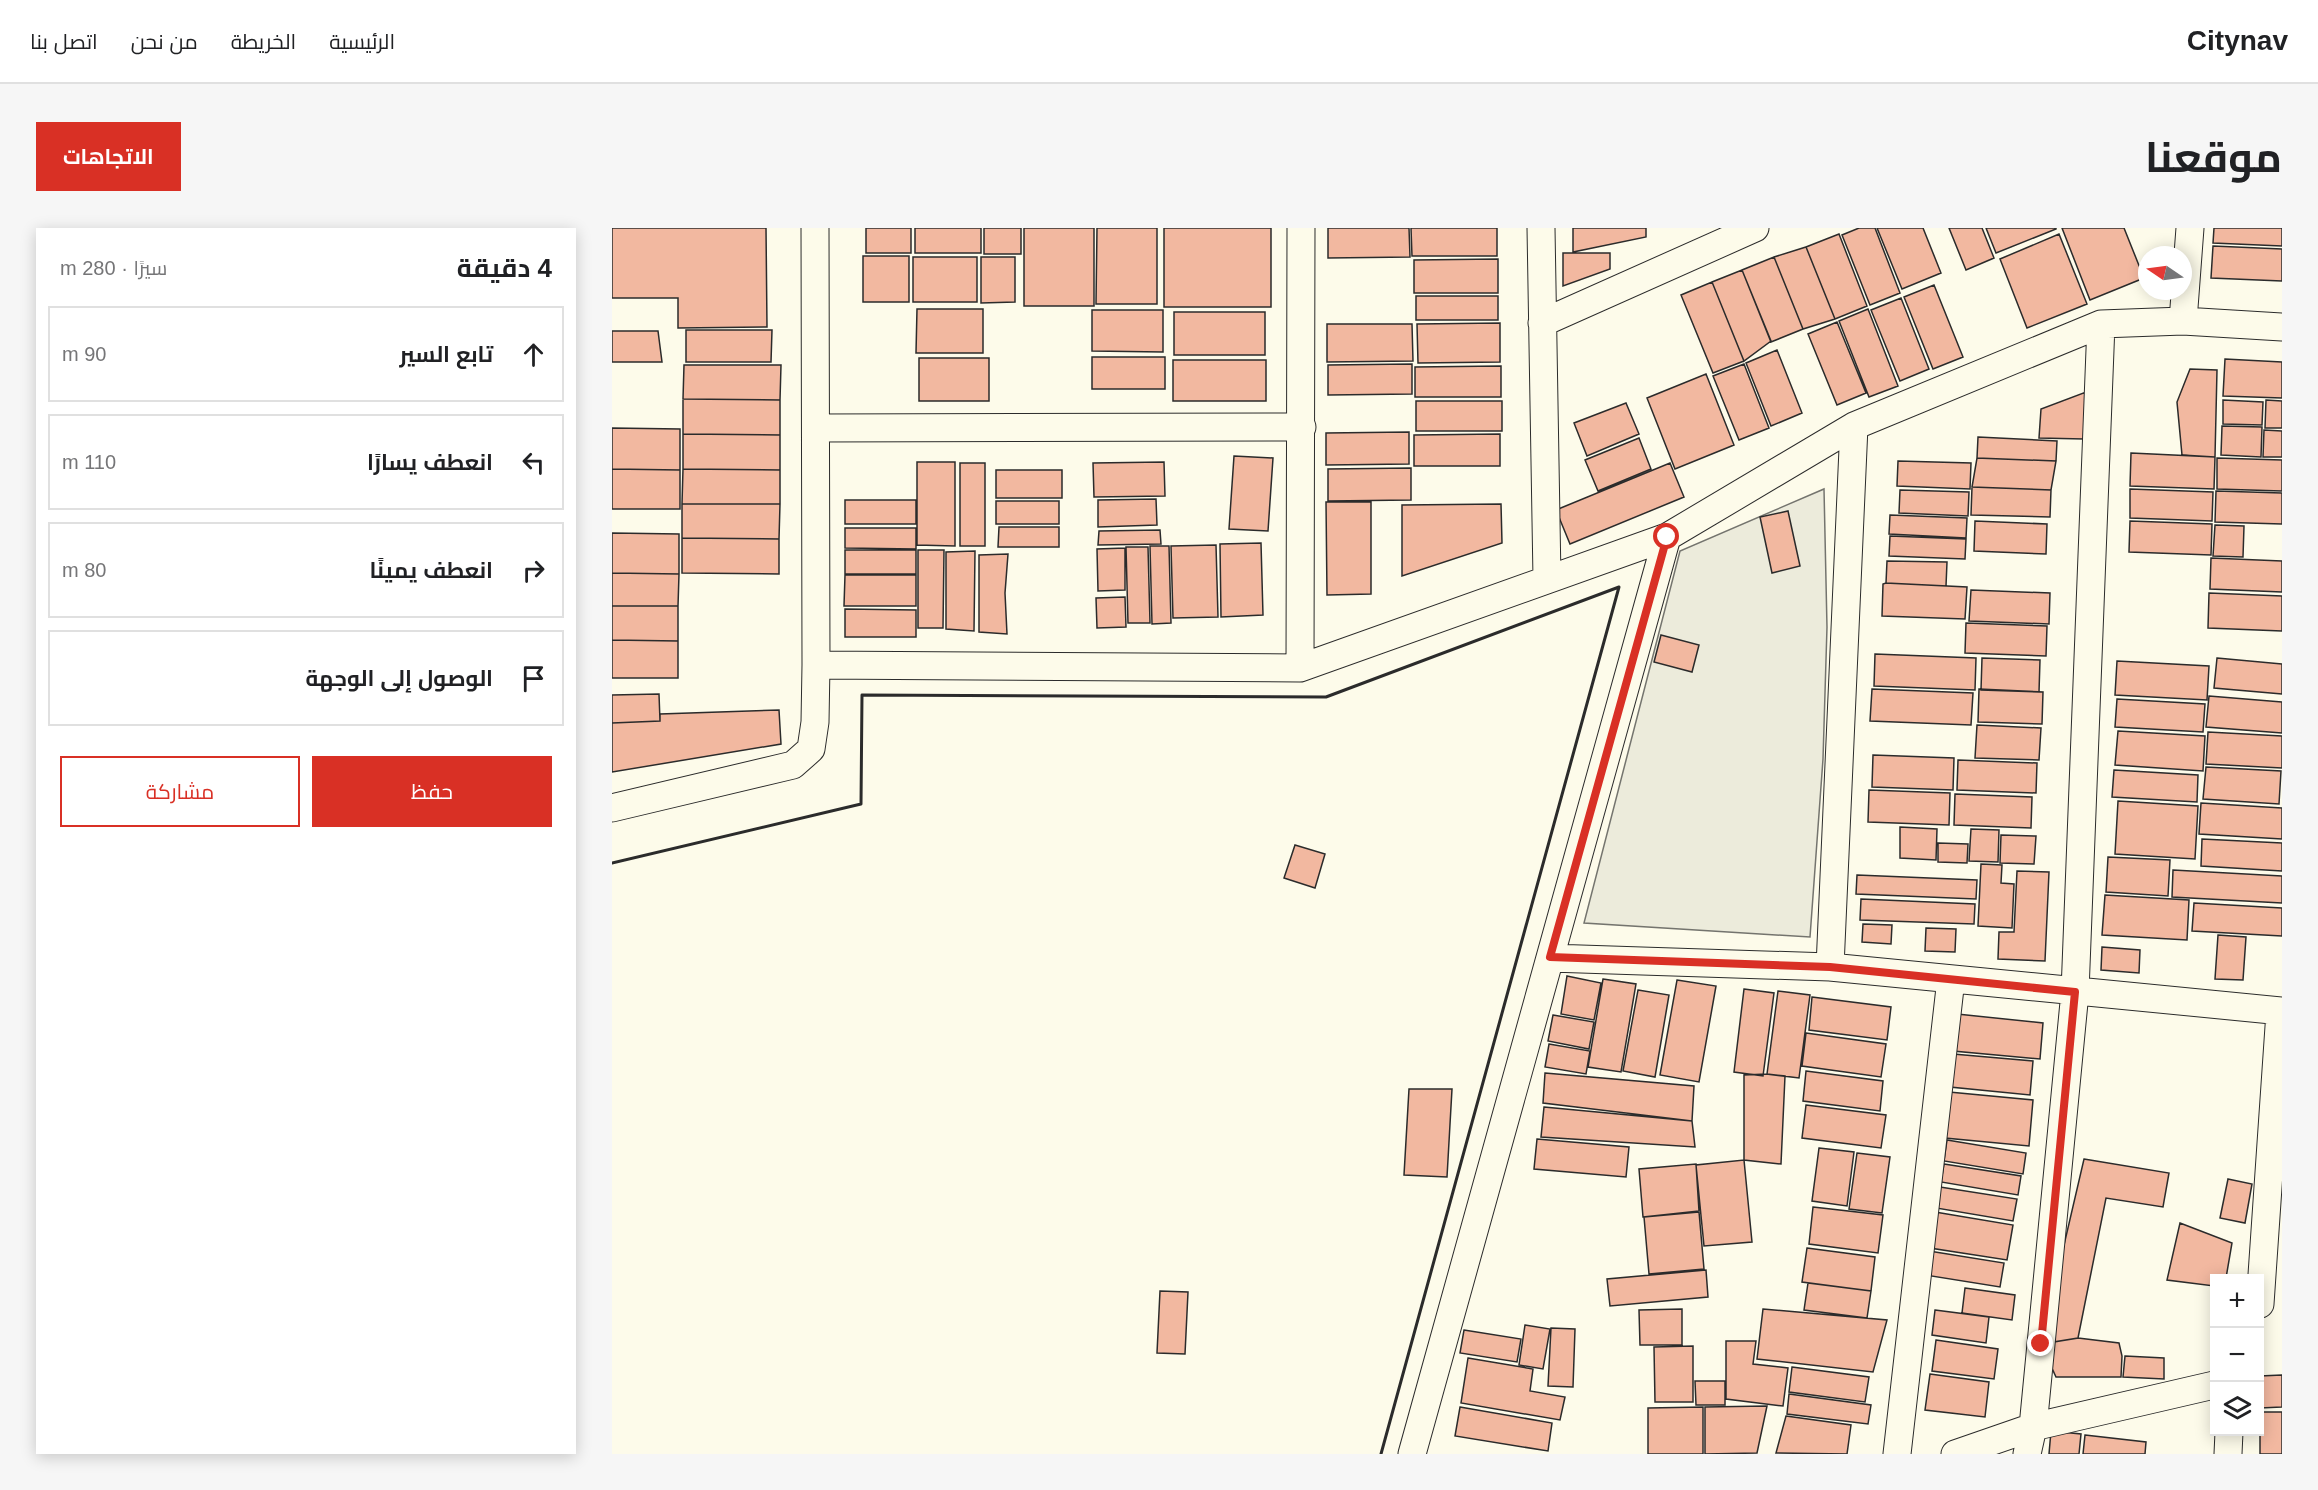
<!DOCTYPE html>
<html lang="ar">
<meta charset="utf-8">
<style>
body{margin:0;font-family:Arial,Cairo,sans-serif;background:#f6f6f6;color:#202124;direction:rtl}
.controls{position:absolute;right:18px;bottom:18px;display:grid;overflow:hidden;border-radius:0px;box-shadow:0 3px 15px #0003}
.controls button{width:54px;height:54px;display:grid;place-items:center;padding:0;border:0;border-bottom:2px solid #e0e0e0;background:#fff;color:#202124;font:30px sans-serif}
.compass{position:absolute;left:1526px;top:18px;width:54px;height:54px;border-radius:50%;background:#fff;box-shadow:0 3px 15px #0003;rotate:283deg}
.stop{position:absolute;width:18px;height:18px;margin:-14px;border:4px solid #d93025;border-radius:50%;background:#fff}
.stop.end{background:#d93025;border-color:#fff;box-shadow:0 2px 6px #0008}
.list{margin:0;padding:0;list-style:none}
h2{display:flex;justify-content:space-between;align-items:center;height:78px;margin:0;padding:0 24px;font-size:26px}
h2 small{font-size:20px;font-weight:400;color:#757577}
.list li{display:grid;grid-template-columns:39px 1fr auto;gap:18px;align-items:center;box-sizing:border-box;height:96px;margin:0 12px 12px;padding:0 12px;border:2px solid #e0e0e0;border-radius:0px}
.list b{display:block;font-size:22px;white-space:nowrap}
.list em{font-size:20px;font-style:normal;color:#757577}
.actions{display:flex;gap:12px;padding:18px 24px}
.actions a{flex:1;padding:14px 0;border:2px solid #d93025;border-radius:0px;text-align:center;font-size:21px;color:#d93025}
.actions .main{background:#d93025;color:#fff}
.icon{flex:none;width:33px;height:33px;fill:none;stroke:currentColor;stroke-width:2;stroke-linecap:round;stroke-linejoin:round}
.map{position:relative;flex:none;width:1670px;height:1226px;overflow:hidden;direction:ltr;border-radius:0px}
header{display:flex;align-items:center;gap:36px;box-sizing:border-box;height:84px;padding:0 30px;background:#fff;border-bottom:2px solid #e0e0e0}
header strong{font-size:28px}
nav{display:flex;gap:33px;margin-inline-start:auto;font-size:21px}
.intro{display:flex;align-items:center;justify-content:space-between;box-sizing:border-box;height:144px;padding:0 36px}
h1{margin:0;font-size:42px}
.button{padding:15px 27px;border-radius:0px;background:#d93025;color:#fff;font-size:21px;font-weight:700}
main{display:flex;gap:36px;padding:0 36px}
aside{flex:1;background:#fff;border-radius:0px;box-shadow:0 3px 15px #0003}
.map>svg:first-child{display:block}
.green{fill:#ecebdb;stroke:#74746e;stroke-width:1.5}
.building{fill:#f2b8a0;stroke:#2b2b2b;stroke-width:1.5}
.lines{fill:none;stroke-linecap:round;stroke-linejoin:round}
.street-casing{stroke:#2b2b2b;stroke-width:29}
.street{stroke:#fdfbea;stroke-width:27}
.wall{stroke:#2b2b2b;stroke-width:3}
.route{stroke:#d93025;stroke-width:8}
</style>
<header>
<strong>Citynav</strong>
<nav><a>الرئيسية</a><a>الخريطة</a><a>من نحن</a><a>اتصل بنا</a></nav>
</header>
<div class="intro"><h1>موقعنا</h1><a class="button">الاتجاهات</a></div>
<main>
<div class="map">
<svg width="1670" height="1226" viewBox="0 0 1670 1226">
<rect width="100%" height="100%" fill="#fdfbea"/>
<!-- green -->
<path class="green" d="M1212 261 1215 399 1211 531 1198 709 972 695 1068 323Z"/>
<!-- building -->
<path class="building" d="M0 0H154L155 99 66 100V70H0Z
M254 0H299V25H254Z
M303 0H369V25H303Z
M372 0H409V26H372Z
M412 0H482V78H412Z
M485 0H545V76H484Z
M552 0H659V79H552Z
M716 0H797L798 29 716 30Z
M799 0H885V28H800Z
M961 0H1034V9L961 24Z
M1247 0H1263L1288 65 1258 77 1230 7Z
M1265 0H1311L1329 45 1290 61Z
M1337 0H1370L1382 30 1354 42Z
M1374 0H1444V1L1384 25Z
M1450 0H1512L1532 50 1478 72Z
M1602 0H1670V18L1601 15Z
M1227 6 1255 78 1223 91 1194 19Z
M1447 6 1475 76 1415 100 1388 31Z
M1601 18 1670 21V53L1599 50Z
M1194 19 1223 91 1191 101 1162 29Z
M951 25H998V41L951 58Z
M251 28H297V74H251Z
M301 29H365V74H301Z
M369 29H403V74L369 75Z
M1162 29 1191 101 1159 114 1130 42Z
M886 31V65H802V32Z
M1130 42 1159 113 1132 133 1100 54Z
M1100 54 1132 133 1101 145 1069 67Z
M1322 57 1351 129 1321 141 1292 69Z
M804 68H886V92H804Z
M1289 70 1317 141 1288 153 1259 82Z
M305 81H371V125H304Z
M1256 81 1286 158 1257 169 1227 93Z
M480 82H551V124L480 123Z
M562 84H653V127H562Z
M1225 94 1254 165 1225 177 1196 106Z
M888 95V134L806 135 805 96Z
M715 96H800L801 133 715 134Z
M74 102H160L159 134H74Z
M0 103H46L50 134H0Z
M1165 122 1190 185 1159 198 1134 135Z
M480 129H553V161H480Z
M307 130H377V173H307Z
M1613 131 1670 134V170L1611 168Z
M561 132H654V173H561Z
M800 136V166L716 167V137Z
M1132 136 1157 200 1127 212 1101 148Z
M72 137H169L168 172 71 171Z
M889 138V169H803V139Z
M1578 141 1605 142 1603 229 1570 227 1565 174Z
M1094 146 1122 217 1063 241 1035 170Z
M1474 164 1472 211 1427 210 1429 181Z
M71 171 168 172V207L71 206Z
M1611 172 1651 174 1650 197 1611 196Z
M1654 172 1670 173V200H1653Z
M804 173H890V203H804Z
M1014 175 1027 206 975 228 962 195Z
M1610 198 1650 199 1649 229 1609 227Z
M0 200 68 201V242L0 241Z
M1652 202 1670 203V229H1651Z
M797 204V236L714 237V205Z
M71 206 168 207V242L71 241Z
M888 206V238H802V207Z
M1366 209 1445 213 1444 233 1365 230Z
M1027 210 1039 241 986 263 973 232Z
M1519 225 1603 229 1602 261 1518 258Z
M622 228 661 230 656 303 617 301Z
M1365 230 1444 233 1439 262 1360 259Z
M1605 230 1670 232V263L1605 261Z
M1286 233 1359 235 1358 261 1285 258Z
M305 234H343V318L305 317Z
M552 234 553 268 482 269 481 235Z
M348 235H373V318H348Z
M1058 235 1072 269 958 316 944 282Z
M799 240V272L716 273V241Z
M0 241 68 242V281H0Z
M71 241 168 242V276H70Z
M384 242H450V270H384Z
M1360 259 1439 262 1438 289 1359 287Z
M1518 261 1601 264 1600 293 1518 290Z
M1288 262 1357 264 1356 288 1287 285Z
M1604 263 1670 265V296L1603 294Z
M544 271 545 297 486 299V272Z
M233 272H304V296H233Z
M384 273H447V296H384Z
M714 274H759V366L715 367Z
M70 276H168L167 311 70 310Z
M889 276 890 315 790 348V277Z
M1176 283 1188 338 1160 345 1148 289Z
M1278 287 1355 290 1354 310 1277 306Z
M1363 293 1435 296 1434 326 1362 323Z
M1518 293 1600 296 1599 327 1517 324Z
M1603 297 1632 298 1631 329 1601 328Z
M387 299H447V319H386Z
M233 300H304V321L233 320Z
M548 302 549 316 486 317 487 303Z
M0 305 67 306V346L0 345Z
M1278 308 1354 311 1353 331 1277 328Z
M70 310 167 311V346L70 345Z
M649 315 651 387 609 389 608 316Z
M604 317 606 389 561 390 559 318Z
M538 318H557L559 395 540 396Z
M514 319H536L538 395H516Z
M513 320V362L486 363 485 321Z
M233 322H304V346H233Z
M306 322H332L331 400H306Z
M363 323 362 403 334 401V324Z
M396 326 393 365 395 406 367 404V327Z
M1599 330 1670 333V364L1598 361Z
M1275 333 1335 334 1334 358 1274 355Z
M0 345 67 346 66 378H0Z
M233 347H304V378H232Z
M1274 355 1355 359 1353 391 1270 388 1271 356Z
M1359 362 1438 365 1437 396 1357 393Z
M1597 365 1670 368V403L1596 400Z
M513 369 514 399 485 400 484 370Z
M0 378H66V413L0 412Z
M233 381 304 382V409H233Z
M1354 395 1435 398 1434 428 1353 425Z
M1049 407 1087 417 1080 444 1042 434Z
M0 412 66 413V450H0Z
M1263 426 1364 430 1363 462 1262 458Z
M1370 430 1428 432 1427 464 1369 462Z
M1605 430 1670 436V466L1602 460Z
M1505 433 1597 438 1595 472 1503 467Z
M1260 461 1361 465 1359 497 1258 493Z
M1367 461 1431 464 1430 496 1366 494Z
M47 466 48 493 0 495V467Z
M1597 468 1670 474V505L1594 499Z
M1505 471 1593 476 1591 504 1503 499Z
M167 482 169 516 0 544V495L48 493V486Z
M1365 497 1429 500 1427 532 1363 530Z
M1506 503 1593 508 1591 543 1503 537Z
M1596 504 1670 508V540L1594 536Z
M1261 527 1342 530 1341 562 1260 559Z
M1346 532 1425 535 1424 565 1345 562Z
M1594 539 1669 543 1667 576 1591 571Z
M1502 542 1586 547 1585 574 1500 569Z
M1257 562 1338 565 1337 597 1256 594Z
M1343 566 1420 569 1419 600 1342 597Z
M1506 573 1586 578 1583 631 1503 626Z
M1589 575 1670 580V611L1587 606Z
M1288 599 1325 601 1324 632 1288 630Z
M1359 601 1387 602 1386 634 1357 633Z
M1389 607 1424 608 1422 636 1388 635Z
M1590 611 1670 615V643L1589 638Z
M1326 615 1356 616 1355 635 1326 634Z
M683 617 713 626 703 660 672 650Z
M1496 629 1558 632 1556 668 1494 664Z
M1369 636 1390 637 1389 655 1402 656 1400 700 1366 698Z
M1561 642 1670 648V675L1560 669Z
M1405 643 1437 644 1433 733 1386 731 1387 704H1402Z
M1245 647 1365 652 1364 671 1244 666Z
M1493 667 1577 672 1575 712 1490 707Z
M1249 671 1363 676 1362 696 1248 692Z
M1582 675 1670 680V708L1580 703Z
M1251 696 1280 697 1279 716 1250 714Z
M1314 700 1344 701 1343 724 1313 723Z
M1606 707 1634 709 1631 752 1603 751Z
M1490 719 1528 722 1527 745 1489 742Z
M955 748 989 755 982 792 949 786Z
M991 751 1024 756 1009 844 976 839Z
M1065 752 1104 758 1087 854 1048 847Z
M1132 761 1162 765 1151 848 1122 844Z
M1026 762 1057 767 1043 849 1011 843Z
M1166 763 1198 767 1187 850 1155 846Z
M1200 769 1279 779 1275 812 1197 802Z
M1345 786 1431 795 1428 831 1341 823Z
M941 787 982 794 977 821 936 813Z
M1194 805 1274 816 1269 849 1190 838Z
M937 816 978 823 974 846 933 839Z
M1341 826 1421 833 1418 867 1338 859Z
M1194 843 1271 853 1268 883 1191 873Z
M933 845 1082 858 1080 893 931 875Z
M1155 846 1173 848 1169 936 1132 932V847Z
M797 861H840L835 949 792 947Z
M1337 864 1421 872 1417 918 1333 910Z
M1194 877 1274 887 1269 920 1190 910Z
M932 879 1080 893 1083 919 929 909Z
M925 911 1017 919 1014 949 922 941Z
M1335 912 1414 925 1411 946 1332 933Z
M1207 920 1242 924 1235 978 1200 973Z
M1245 925 1278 929 1270 985 1237 981Z
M1472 931 1557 945 1551 979 1494 970 1466 1110 1429 1116Z
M1132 932 1140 1014 1092 1018 1084 937Z
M1084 936 1087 983 1031 989 1027 941Z
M1332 936 1409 948 1406 967 1329 954Z
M1616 951 1640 956 1633 995 1608 990Z
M1328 959 1405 971 1401 993 1324 980Z
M1201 979 1271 987 1266 1025 1197 1016Z
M1087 984 1092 1041 1037 1046 1032 989Z
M1323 984 1401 997 1395 1032 1318 1020Z
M1568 995 1620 1015 1614 1050H1602V1058L1555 1052Z
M1195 1020 1263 1029 1259 1063 1190 1054Z
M1317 1023 1392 1035 1388 1059 1313 1047Z
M1094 1042 1096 1069 998 1078 995 1051Z
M1196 1055 1259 1063 1255 1090 1192 1082Z
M1353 1060 1403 1067 1400 1092 1350 1085Z
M548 1063 576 1064 573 1126 545 1125Z
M1070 1081V1117H1028L1027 1082Z
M1151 1081 1275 1092 1261 1144 1145 1131Z
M1323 1082 1377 1089 1374 1115 1320 1107Z
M913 1097 938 1101 931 1141 907 1137Z
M939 1100 963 1101 961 1159 936 1158Z
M852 1102 909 1111 905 1134 848 1125Z
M1466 1110 1507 1115 1510 1128 1509 1149H1444L1429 1116Z
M1324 1112 1386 1121 1382 1151 1320 1143Z
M1114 1113H1144L1141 1136 1176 1140 1171 1178 1114 1171Z
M1081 1118V1174H1043L1042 1119Z
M1513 1128 1552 1130V1151L1511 1149Z
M856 1130 921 1141 918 1163 953 1169 948 1192 849 1175Z
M1180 1139 1257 1149 1253 1174 1177 1164Z
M1318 1146 1377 1154 1373 1189 1313 1182Z
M1670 1147V1179L1648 1180V1148Z
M1083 1153H1113V1177H1084Z
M1177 1166 1259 1177 1256 1196 1175 1186Z
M1155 1178 1145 1225 1093 1226V1179Z
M848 1179 940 1195 936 1223 843 1208Z
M1091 1179V1226H1036V1180Z
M1648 1184H1670V1226H1648Z
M1174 1188 1239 1197 1235 1226 1164 1225Z
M1439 1203 1469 1206 1467 1226H1437Z
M1473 1207 1534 1214 1533 1226H1471Z"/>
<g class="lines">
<!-- street casing -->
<g class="street-casing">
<path id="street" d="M929 0 935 351
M1571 93 1578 0
M930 95 1143 0
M204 200 690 199
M204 437 688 440 1055 309 1242 198 1489 96 1571 93 1670 99
M688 440 689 0
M0 580 181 537 199 521 203 494 204 437 203 0
M938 730 1218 739 1670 783
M1218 739 1242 198
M1648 1076 1668 784
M800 1226 1055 309
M1285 1226 1339 751
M1343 1226 1421 1199 1602 1157
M1415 1226 1421 1199 1463 764 1489 96
M1616 1226 1617 1204"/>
</g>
<!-- street -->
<use href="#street" class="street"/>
<!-- wall -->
<path class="wall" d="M0 635 249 576 250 467 714 469 1007 359 769 1226"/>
</g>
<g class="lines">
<!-- route -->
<path class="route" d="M1055 309 938 729 1218 739 1463 764 1429 1116"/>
</g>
</svg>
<div class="controls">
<button>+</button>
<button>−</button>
<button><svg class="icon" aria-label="layers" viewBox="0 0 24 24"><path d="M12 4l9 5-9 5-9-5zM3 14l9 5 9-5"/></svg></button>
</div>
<svg class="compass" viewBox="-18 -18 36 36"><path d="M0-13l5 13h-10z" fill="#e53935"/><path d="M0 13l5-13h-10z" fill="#757577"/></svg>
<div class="stop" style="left:1055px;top:309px"></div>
<div class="stop end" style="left:1429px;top:1116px"></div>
</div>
<aside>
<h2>4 دقيقة<small>سيرًا · 280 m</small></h2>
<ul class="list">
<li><svg class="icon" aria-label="ahead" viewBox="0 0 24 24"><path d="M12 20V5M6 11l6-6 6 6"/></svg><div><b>تابع السير</b></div><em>90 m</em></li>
<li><svg class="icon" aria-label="left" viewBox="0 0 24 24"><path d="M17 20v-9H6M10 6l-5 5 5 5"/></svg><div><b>انعطف يسارًا</b></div><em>110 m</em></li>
<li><svg class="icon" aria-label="right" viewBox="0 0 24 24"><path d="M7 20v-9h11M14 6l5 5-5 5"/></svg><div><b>انعطف يمينًا</b></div><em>80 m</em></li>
<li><svg class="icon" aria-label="arrive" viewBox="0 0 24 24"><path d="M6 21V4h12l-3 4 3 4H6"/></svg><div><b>الوصول إلى الوجهة</b></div></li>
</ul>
<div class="actions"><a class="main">حفظ</a><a>مشاركة</a></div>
</aside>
</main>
